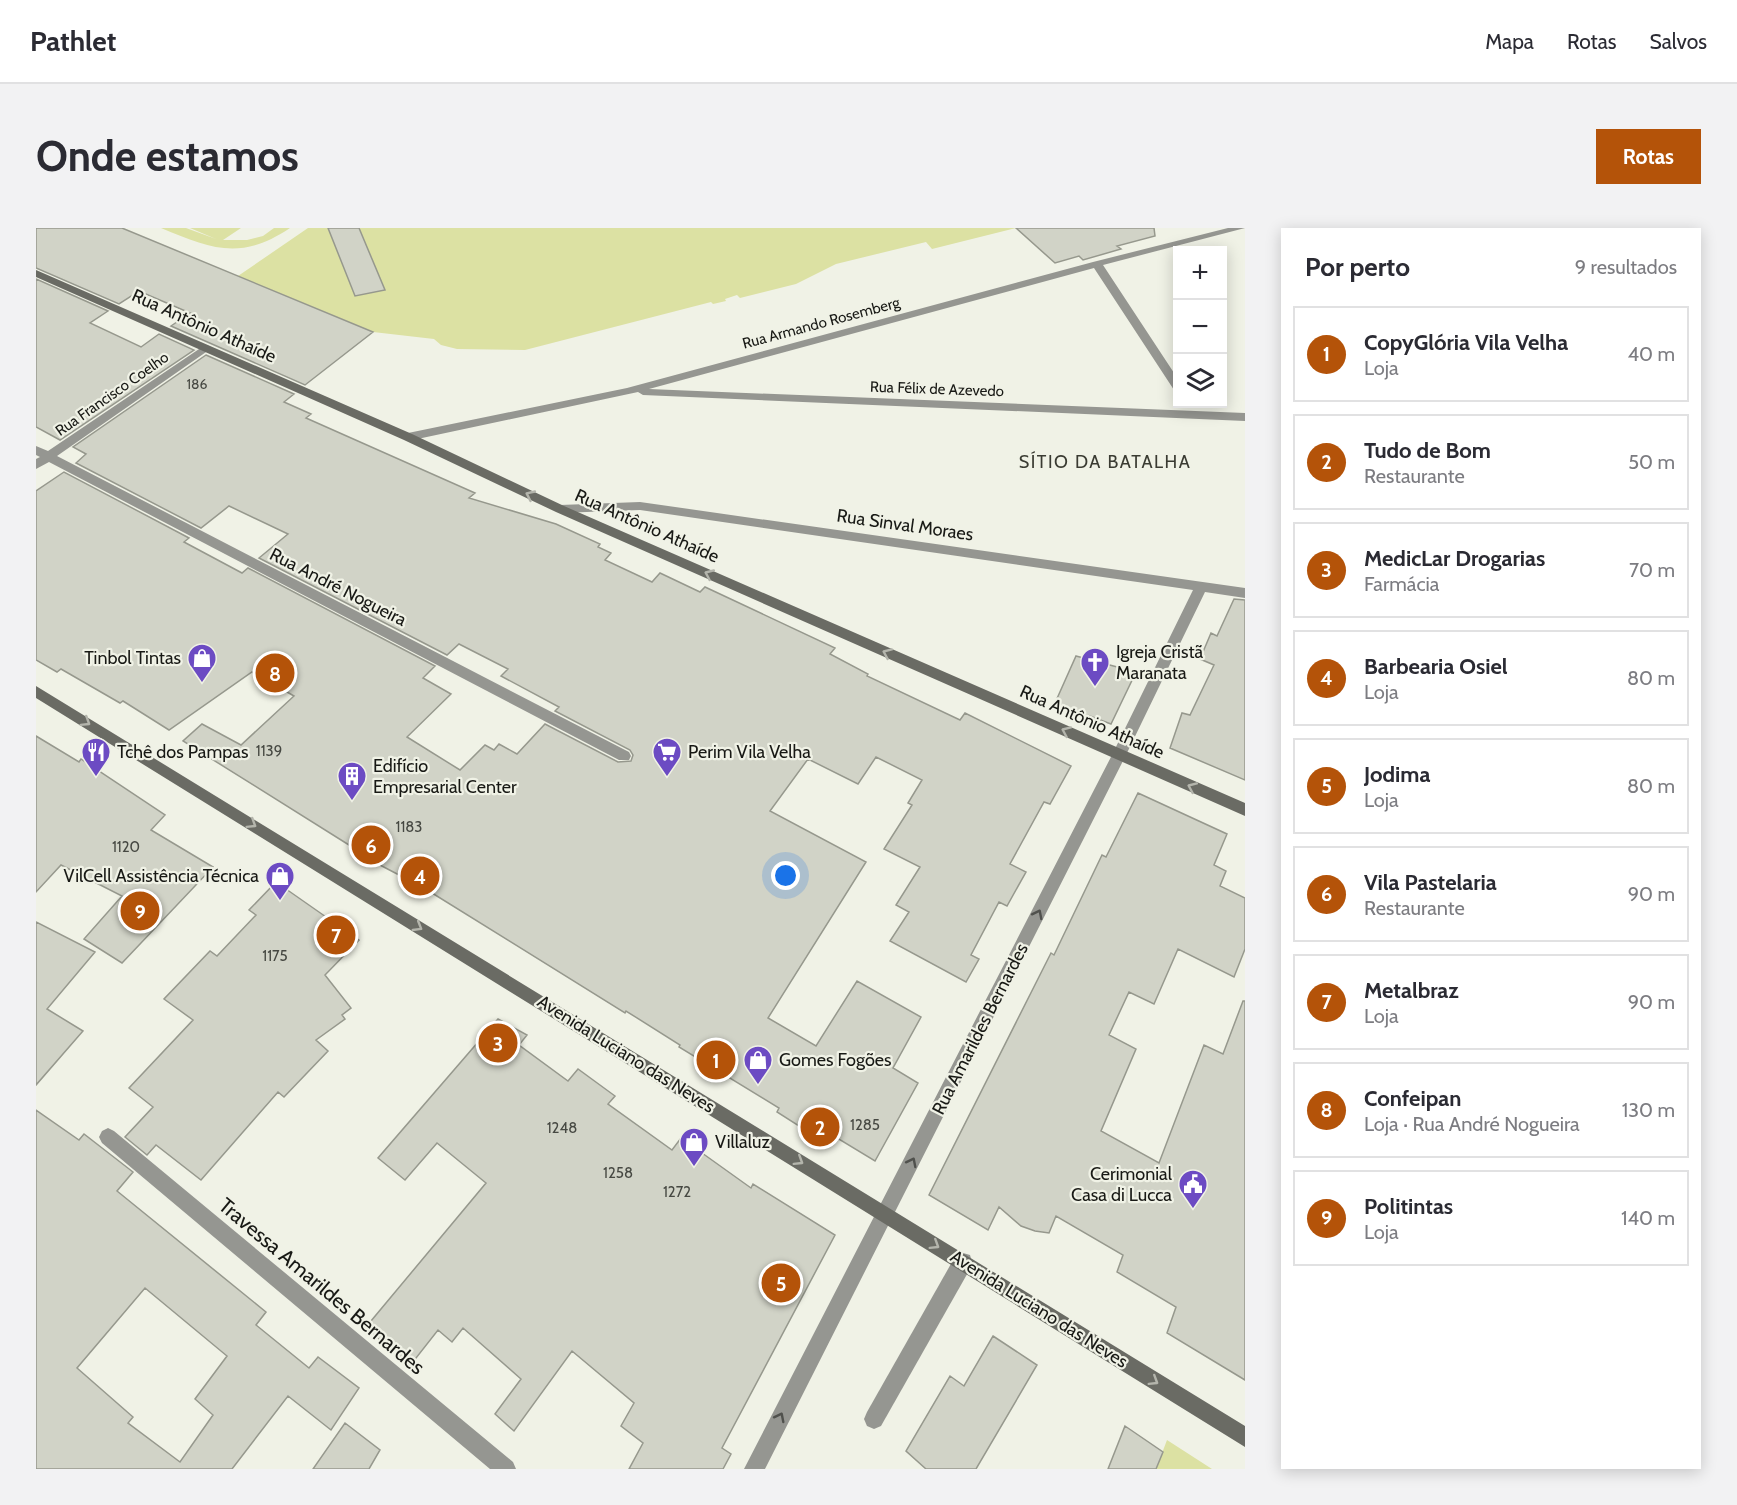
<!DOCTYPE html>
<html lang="pt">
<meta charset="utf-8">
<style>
body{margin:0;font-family:Cabin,sans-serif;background:#f2f2f3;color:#2b2b33}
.controls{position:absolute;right:18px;top:18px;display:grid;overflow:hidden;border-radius:0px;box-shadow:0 3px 15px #0003}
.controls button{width:54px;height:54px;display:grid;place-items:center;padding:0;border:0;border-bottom:2px solid #e1e1e2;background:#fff;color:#2b2b33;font:30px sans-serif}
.you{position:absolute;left:750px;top:648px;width:21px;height:21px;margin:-15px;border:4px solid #fff;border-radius:50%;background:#1a73e8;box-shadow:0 0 0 9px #1a73e833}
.badge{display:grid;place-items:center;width:39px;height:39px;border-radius:50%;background:#b45309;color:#fff;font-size:20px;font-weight:700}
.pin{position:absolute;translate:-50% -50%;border:3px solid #fff;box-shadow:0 2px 6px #0006}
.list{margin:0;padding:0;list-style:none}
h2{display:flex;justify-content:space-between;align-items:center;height:78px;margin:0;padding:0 24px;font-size:26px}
h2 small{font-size:20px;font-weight:400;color:#7c7c81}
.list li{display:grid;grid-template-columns:39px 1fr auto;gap:18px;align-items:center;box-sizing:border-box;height:96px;margin:0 12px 12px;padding:0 12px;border:2px solid #e1e1e2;border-radius:0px}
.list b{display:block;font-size:22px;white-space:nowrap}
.list p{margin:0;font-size:20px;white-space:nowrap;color:#7c7c81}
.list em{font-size:20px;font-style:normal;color:#7c7c81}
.icon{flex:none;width:33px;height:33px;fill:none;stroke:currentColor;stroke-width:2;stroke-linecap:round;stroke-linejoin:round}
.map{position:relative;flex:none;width:1209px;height:1241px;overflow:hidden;border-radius:0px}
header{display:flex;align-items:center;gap:36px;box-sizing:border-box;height:84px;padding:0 30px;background:#fff;border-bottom:2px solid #e1e1e2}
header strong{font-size:28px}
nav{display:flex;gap:33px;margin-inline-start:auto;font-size:21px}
.intro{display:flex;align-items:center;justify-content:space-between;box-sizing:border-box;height:144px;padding:0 36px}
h1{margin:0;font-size:42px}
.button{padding:15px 27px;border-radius:0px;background:#b45309;color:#fff;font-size:21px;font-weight:700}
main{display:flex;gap:36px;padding:0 36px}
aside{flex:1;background:#fff;border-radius:0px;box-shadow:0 3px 15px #0003}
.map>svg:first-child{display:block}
.green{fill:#dce1a3}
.building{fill:#d1d3c7;stroke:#96988d;stroke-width:1.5;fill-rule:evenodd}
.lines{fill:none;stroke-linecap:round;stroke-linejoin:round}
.service{fill:#959691;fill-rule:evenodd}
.minor{fill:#959691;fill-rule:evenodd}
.secondary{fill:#6a6b64;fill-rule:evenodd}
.oneway{stroke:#b4b5ac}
.oneway2{stroke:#50514d}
.labels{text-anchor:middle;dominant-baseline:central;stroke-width:4.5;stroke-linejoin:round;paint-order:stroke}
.far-number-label{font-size:14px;fill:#464842}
.far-street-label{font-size:15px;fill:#181915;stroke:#f0f2e6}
.number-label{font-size:15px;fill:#464842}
.street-label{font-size:18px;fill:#181915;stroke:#f0f2e6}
.far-quarter-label{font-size:18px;letter-spacing:1.5px;fill:#3a3b32;stroke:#f0f2e6}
.poi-label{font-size:18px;fill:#181915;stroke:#f0f2e6;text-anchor:start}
.near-street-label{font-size:21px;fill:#181915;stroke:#f0f2e6}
</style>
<header>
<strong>Pathlet</strong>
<nav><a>Mapa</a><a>Rotas</a><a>Salvos</a></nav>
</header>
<div class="intro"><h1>Onde estamos</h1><a class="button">Rotas</a></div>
<main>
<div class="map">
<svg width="1209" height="1241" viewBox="0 0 1209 1241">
<rect width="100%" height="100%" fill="#f0f2e6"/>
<!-- green -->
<path class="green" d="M125 0H150L180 11 154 0H205L187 12H211L227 8 238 0H254C205 33 175 21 125 0Z
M272 0H980L896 21 890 14 800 36 760 56 704 70 701 67 689 71 690 73 677 76 675 74 489 122 421 121 405 117 398 111 337 104 202 48Z
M1131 1212 1176 1241H1120Z"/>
<!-- building -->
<path class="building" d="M0 0H86L337 104 269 157 135 98 154 85 103 63 83 76 0 40Z
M292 0H323L349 62 319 68Z
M980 0H1118L1119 8 1081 18 1085 21 1047 32 1043 28 1019 35Z
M0 51 72 83 54 95 105 119 123 106 158 122 24 212 0 199Z
M170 127 258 166 248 174 275 186 270 190 439 265 433 270 520 296 564 316 562 319 575 325 569 332 616 354 624 345 664 364 669 359 799 420 794 426 832 446 831 448 924 492 929 485 1035 538 1014 576 1008 574 974 636 990 644 971 678 963 674 935 727 943 731 930 754 854 713 873 684 860 677 884 639 848 621 876 577 872 575 886 552 840 529 822 556 772 531 734 583 830 634 732 790 780 818 821 753 885 789 857 840 882 855 839 933 793 905 788 914 741 884 743 880 643 819 644 817 590 783 589 785 388 660 319 624 321 622 147 513 166 496 205 517 258 468 216 444 133 502 87 473 84 475 25 441 21 444 0 432V263L28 244 153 310 148 314 206 345 212 340 399 438 387 450 415 466 371 509 424 542 449 517 458 522 463 516 481 526 509 496 582 534 595 533 597 527 594 522 519 483 523 479 465 448 472 441 423 416 411 427 223 330 252 306 193 278 165 300 40 235 50 226 37 219Z
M1198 371 1209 372V552L1134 520 1146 485 1154 487 1178 437 1164 431 1175 405 1181 408Z
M1040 428 1100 444 1075 496 1019 475Z
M0 508 43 534 45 531 129 587 115 602 177 639 86 735 48 711 86 668 25 637 0 664Z
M1102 565 1191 606 1178 637 1190 643 1184 658 1209 670V721L1198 749 1142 721 1118 776 1093 764 1073 807 1100 821 1065 903 1123 935 1168 817 1187 826 1207 773H1209V1152L1131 1105 1140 1079 1081 1044 1087 1027 1020 988 1013 1005 999 1003 985 998 963 979 952 1002 893 967 1015 725 1018 727 1066 627 1070 629Z
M240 654 323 712 289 747 315 780 306 787 309 791 280 812 292 823 248 869 242 864 165 952 120 917 111 927 89 909 117 879 93 860 157 792 128 771 174 723 181 728 220 687 213 682Z
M0 694 59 724 11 781 47 803 0 857Z
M462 791 491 807 483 817 532 853 542 841 579 868 572 876 636 922 645 910 715 960 717 956 799 1007 686 1220 695 1226 687 1241H593L607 1215 585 1198 598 1175 536 1123 478 1203 459 1186 485 1151 427 1100 416 1114 402 1102 373 1139 330 1099 450 955 401 915 369 952 342 930Z
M0 882 43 912 48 906 97 944 81 963 230 1084 220 1097 273 1140 282 1129 323 1160 295 1202 252 1168 196 1241H0ZM109 1060 191 1128 159 1171 177 1187 144 1234 92 1195 97 1189 41 1140Z
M957 1108 1001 1137 940 1241H890L870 1223 914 1148 928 1158Z
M309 1195 344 1222 333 1241H277Z
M1089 1198 1127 1224 1120 1241H1072Z"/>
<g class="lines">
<!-- service -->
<path class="service" d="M927 1025 934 1027 936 1034 934 1041 845 1198 838 1201 831 1198 828 1191 831 1184 920 1027Z"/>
<!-- minor -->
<path class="minor" d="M1192 0H1209L1067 37 1142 151V163L1138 162 1058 40 613 161 1209 185V193L607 167 602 164 372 213 366 209 372 205 591 160 1057 34Z
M169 117 173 118V122L21 228 593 524 595 528 593 532H583L13 234 0 241V231L4 229 0 227V218L12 223Z
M604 274 1209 360V370L1169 364 1090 527 729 1241H708L1076 527 1157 362 604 282 524 285 518 281 524 277Z
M72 900 78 903 477 1234 480 1241H454L66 915 63 909 66 903Z"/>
<!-- secondary -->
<path class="secondary" d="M0 42 376 206 528 278 1209 575V588L520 284 368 212 0 49Z
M0 458 1209 1198V1219L0 470Z"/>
</g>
<!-- one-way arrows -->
<defs><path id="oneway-chevron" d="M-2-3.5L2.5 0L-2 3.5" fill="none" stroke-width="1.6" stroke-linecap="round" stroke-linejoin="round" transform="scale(1.5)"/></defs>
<g class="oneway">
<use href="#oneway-chevron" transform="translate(494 267) rotate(-155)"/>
<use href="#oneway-chevron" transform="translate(673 346) rotate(-156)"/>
<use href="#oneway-chevron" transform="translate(851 425) rotate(-156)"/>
<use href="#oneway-chevron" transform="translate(50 494) rotate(32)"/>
<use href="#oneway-chevron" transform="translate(1030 503) rotate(-156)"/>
<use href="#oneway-chevron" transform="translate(1156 559) rotate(-156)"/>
<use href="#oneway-chevron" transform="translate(216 596) rotate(32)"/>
<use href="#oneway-chevron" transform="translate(382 699) rotate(31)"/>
<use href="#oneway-chevron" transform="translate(763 933) rotate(32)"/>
<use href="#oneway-chevron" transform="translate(899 1017) rotate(32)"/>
<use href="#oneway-chevron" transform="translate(1118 1153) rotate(32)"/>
</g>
<g class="oneway2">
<use href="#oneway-chevron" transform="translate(1002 686) rotate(-63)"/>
<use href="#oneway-chevron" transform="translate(876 934) rotate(-63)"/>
<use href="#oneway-chevron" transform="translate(744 1189) rotate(-63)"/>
</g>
<!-- icons -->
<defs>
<g id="shop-pin" transform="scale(1.5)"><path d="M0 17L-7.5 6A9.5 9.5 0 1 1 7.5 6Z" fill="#6c4bc3" stroke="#f0f2e6"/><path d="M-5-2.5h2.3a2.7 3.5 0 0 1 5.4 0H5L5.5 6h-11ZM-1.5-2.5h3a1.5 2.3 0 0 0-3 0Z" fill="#fff"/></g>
<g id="church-pin" transform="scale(1.5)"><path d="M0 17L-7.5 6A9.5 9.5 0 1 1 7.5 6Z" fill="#6c4bc3" stroke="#f0f2e6"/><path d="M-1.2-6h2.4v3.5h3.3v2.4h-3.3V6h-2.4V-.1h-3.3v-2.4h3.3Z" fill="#fff"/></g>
<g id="restaurant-pin" transform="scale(1.5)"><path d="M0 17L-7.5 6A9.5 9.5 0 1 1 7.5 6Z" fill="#6c4bc3" stroke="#f0f2e6"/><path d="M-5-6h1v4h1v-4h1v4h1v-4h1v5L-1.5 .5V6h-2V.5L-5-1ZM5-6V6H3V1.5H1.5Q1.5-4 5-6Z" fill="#fff"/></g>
<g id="supermarket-pin" transform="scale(1.5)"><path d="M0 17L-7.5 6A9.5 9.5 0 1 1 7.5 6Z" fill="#6c4bc3" stroke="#f0f2e6"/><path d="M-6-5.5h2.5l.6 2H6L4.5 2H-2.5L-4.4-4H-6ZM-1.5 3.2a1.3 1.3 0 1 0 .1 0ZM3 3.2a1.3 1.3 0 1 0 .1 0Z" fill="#fff"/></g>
<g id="building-pin" transform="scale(1.5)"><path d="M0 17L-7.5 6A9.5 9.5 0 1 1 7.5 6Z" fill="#6c4bc3" stroke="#f0f2e6"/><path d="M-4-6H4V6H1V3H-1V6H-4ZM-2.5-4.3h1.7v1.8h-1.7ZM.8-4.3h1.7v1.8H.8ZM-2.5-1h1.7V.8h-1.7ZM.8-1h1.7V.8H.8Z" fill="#fff"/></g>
<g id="civic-pin" transform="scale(1.5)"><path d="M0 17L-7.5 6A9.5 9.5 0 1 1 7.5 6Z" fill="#6c4bc3" stroke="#f0f2e6"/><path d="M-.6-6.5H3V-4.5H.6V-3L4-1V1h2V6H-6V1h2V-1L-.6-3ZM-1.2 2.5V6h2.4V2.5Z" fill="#fff"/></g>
</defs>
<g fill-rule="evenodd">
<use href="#shop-pin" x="166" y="430"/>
<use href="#church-pin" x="1059" y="434"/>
<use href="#restaurant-pin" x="60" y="524"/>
<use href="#supermarket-pin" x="631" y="524"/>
<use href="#building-pin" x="316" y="548"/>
<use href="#shop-pin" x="244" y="648"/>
<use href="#shop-pin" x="722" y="832"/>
<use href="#shop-pin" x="658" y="914"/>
<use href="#civic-pin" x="1157" y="956"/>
</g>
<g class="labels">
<!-- far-number labels -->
<g class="far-number-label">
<text x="161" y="156">186</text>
</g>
<!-- far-street labels -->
<g class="far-street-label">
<text transform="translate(785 95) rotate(-15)">Rua Armando Rosemberg</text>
<text transform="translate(901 161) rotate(2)">Rua Félix de Azevedo</text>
<text transform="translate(76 166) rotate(-35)">Rua Francisco Coelho</text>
</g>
<!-- number labels -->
<g class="number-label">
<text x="233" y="523">1139</text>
<text x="373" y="599">1183</text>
<text x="90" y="619">1120</text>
<text x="239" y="728">1175</text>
<text x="829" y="897">1285</text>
<text x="526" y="900">1248</text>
<text x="582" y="945">1258</text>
<text x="641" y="964">1272</text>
</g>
<!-- street labels -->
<g class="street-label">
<text transform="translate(168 98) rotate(24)">Rua Antônio Athaíde</text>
<text transform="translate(869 297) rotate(8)">Rua Sinval Moraes</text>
<text transform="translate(611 298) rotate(24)">Rua Antônio Athaíde</text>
<text transform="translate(302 359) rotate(27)">Rua André Nogueira</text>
<text transform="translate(1056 494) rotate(24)">Rua Antônio Athaíde</text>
<text transform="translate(944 801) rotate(-63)">Rua Amarildes Bernardes</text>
<text transform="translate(590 826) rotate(32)">Avenida Luciano das Neves</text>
<text transform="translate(1003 1081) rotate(32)">Avenida Luciano das Neves</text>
</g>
<!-- far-quarter labels -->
<g class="far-quarter-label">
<text x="1069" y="234">SÍTIO DA BATALHA</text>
</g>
<!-- poi labels -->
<g class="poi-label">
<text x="1080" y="424">Igreja Cristã<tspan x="1080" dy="21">Maranata</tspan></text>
<text x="145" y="430" text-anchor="end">Tinbol Tintas</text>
<text x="81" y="524">Tchê dos Pampas</text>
<text x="652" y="524">Perim Vila Velha</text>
<text x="337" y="538">Edifício<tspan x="337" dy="21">Empresarial Center</tspan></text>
<text x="223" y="648" text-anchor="end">VilCell Assistência Técnica</text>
<text x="743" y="832">Gomes Fogões</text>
<text x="679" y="914">Villaluz</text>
<text x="1136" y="946" text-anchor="end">Cerimonial<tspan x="1136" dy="21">Casa di Lucca</tspan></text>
</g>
<!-- near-street labels -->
<g class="near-street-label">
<text transform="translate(286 1058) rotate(40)">Travessa Amarildes Bernardes</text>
</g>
</g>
</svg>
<div class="controls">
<button>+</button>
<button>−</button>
<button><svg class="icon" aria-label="layers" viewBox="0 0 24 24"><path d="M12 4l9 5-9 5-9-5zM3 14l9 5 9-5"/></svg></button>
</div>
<div class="you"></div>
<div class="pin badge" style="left:680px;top:832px">1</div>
<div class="pin badge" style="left:784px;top:899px">2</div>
<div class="pin badge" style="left:462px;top:815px">3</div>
<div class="pin badge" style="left:384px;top:648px">4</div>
<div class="pin badge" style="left:745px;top:1055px">5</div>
<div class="pin badge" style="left:335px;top:617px">6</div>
<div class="pin badge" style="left:300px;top:707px">7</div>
<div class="pin badge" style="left:239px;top:445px">8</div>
<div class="pin badge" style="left:104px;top:683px">9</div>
</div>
<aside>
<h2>Por perto<small>9 resultados</small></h2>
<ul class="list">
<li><span class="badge">1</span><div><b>CopyGlória Vila Velha</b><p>Loja</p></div><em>40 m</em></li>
<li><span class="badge">2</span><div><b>Tudo de Bom</b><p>Restaurante</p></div><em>50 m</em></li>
<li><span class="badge">3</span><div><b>MedicLar Drogarias</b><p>Farmácia</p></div><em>70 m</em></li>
<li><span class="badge">4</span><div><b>Barbearia Osiel</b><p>Loja</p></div><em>80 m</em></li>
<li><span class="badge">5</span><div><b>Jodima</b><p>Loja</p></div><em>80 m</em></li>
<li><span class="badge">6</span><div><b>Vila Pastelaria</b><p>Restaurante</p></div><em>90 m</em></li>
<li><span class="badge">7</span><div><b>Metalbraz</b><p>Loja</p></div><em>90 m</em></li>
<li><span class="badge">8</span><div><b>Confeipan</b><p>Loja · Rua André Nogueira</p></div><em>130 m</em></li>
<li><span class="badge">9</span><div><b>Politintas</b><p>Loja</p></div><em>140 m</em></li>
</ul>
</aside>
</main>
